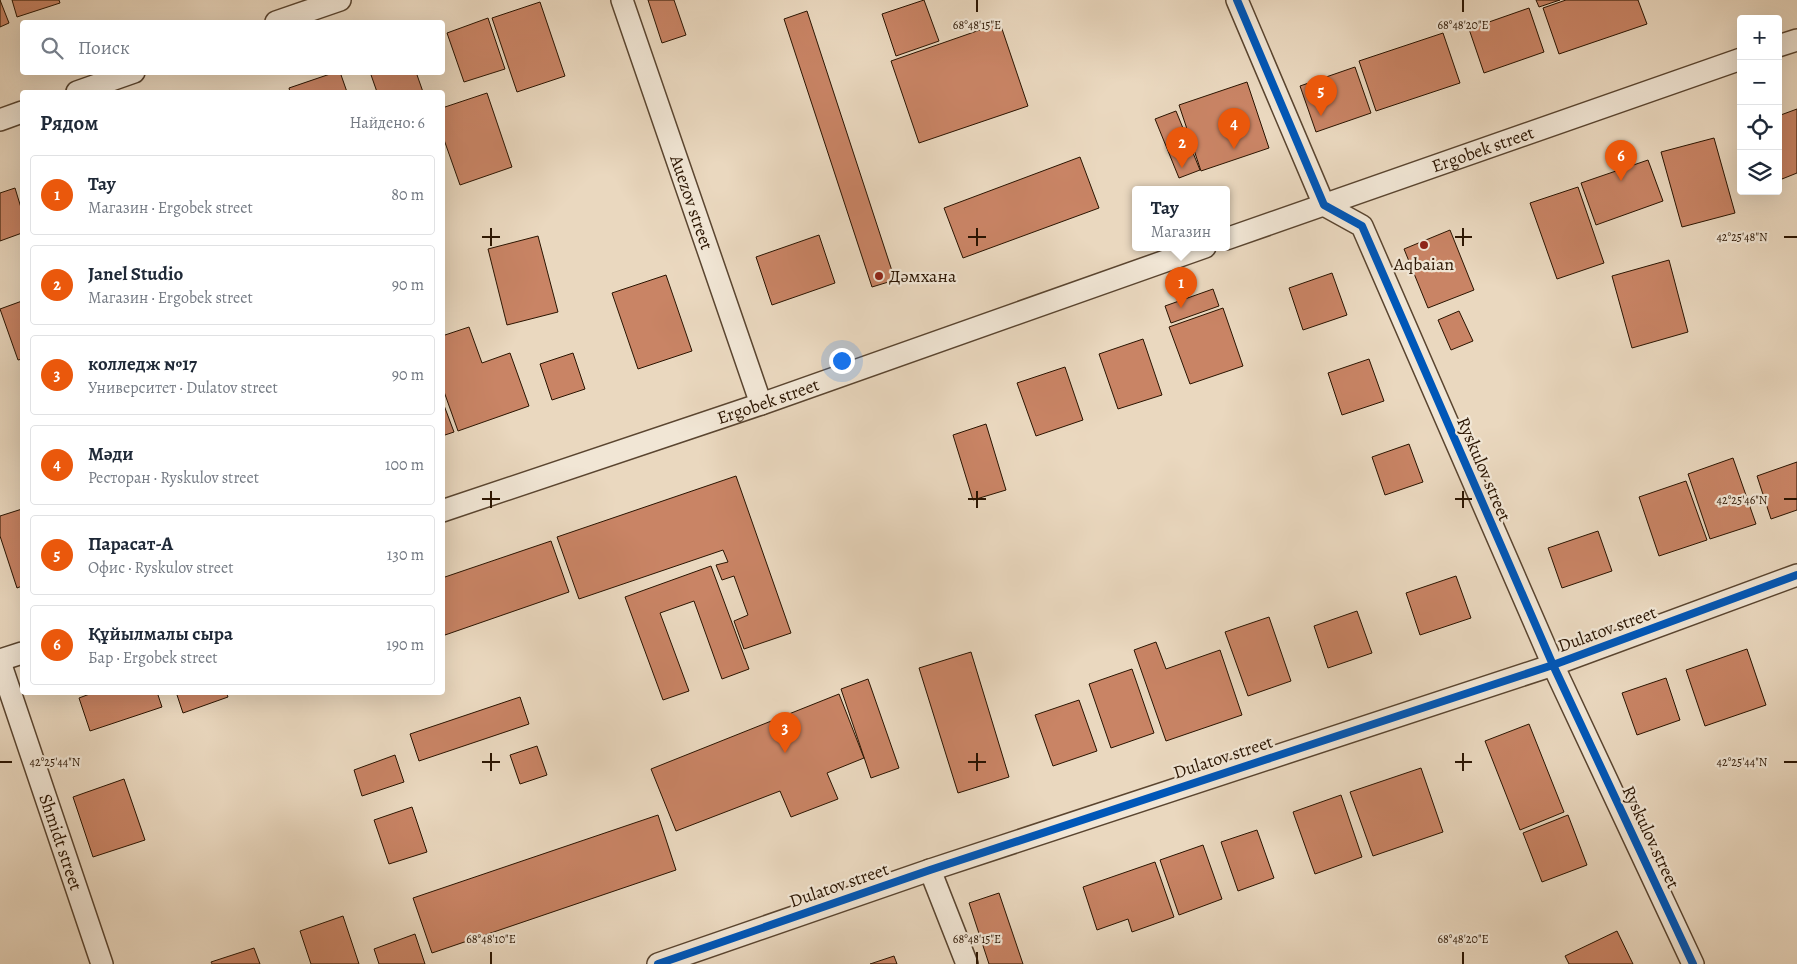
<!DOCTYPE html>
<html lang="ru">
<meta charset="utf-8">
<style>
body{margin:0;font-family:Alegreya,serif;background:#f6f6f7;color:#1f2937}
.controls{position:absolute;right:15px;top:15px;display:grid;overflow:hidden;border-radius:5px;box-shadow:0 5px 20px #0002}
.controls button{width:45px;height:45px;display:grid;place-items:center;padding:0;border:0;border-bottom:1px solid #e0e1e3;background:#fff;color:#1f2937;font:25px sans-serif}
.you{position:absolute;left:841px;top:360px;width:18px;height:18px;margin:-12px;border:4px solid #fff;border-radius:50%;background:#1a73e8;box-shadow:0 0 0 8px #1a73e833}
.badge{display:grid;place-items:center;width:32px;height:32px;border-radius:50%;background:#ea580c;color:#fff;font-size:16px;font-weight:700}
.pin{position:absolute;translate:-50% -41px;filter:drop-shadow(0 1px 2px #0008)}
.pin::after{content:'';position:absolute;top:26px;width:18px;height:15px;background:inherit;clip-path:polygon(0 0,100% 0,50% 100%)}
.popup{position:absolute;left:1132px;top:186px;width:98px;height:65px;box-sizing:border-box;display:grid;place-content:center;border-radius:5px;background:#fff;filter:drop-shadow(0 1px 4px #0005);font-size:16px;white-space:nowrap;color:#747a83}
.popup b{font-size:19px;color:#1f2937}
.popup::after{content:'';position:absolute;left:50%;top:100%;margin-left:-10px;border:10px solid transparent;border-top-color:#fff}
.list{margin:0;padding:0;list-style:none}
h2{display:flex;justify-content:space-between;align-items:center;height:65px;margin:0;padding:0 20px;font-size:21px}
h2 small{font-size:16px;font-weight:400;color:#747a83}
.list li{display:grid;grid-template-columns:32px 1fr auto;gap:15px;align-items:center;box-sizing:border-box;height:80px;margin:0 10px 10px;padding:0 10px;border:1px solid #e0e1e3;border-radius:5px}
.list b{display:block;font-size:19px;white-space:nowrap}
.list p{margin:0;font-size:16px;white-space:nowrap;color:#747a83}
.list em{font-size:16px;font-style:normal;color:#747a83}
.icon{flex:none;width:28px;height:28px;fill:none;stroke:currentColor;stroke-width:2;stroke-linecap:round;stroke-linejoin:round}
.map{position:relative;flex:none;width:1797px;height:964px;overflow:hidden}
.search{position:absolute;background:#fff;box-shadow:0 5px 20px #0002;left:20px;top:20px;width:425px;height:55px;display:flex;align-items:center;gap:12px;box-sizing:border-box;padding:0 18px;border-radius:5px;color:#747a83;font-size:19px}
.panel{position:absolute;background:#fff;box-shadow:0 5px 20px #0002;left:20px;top:90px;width:425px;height:605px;border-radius:5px}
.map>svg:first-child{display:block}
.building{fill:#c98465;stroke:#2a1401}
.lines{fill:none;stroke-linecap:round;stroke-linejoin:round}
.street-casing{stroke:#5a4530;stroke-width:24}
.street{stroke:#f1e6d5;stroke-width:21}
.cycleway-casing{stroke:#f1e6d5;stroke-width:11}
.cycleway{stroke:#0057b8;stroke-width:8}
.ticks{fill:none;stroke:#2a1401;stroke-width:2}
.poi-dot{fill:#8f2418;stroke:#f1e6d5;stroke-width:2}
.labels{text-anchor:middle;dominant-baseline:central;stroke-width:4.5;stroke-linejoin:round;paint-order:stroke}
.street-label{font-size:18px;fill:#2a1401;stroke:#f1e6d5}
.poi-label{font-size:18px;fill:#2a1401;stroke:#f1e6d5}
.ticks-label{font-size:12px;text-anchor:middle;fill:#2a1401;stroke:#f1e6d5;stroke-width:4.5;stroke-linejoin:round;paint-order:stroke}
</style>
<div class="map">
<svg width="1797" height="964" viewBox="0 0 1797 964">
<rect width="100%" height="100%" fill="#ead8bf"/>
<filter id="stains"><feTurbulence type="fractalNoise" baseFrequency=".004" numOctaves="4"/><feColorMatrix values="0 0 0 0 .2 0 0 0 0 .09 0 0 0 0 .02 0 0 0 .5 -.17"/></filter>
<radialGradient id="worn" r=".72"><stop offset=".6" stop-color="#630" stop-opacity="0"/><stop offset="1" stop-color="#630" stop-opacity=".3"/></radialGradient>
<!-- building -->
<path class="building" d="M0 0 9 23 0 27Z
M12 0H59L60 3 17 17Z
M648 0H674L686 35 662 43Z
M924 0 939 41 896 56 882 14Z
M1536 0H1560L1539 7Z
M1566 0H1638L1647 24 1559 54 1543 8Z
M540 2 565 76 517 92 492 18Z
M1529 8 1544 52 1484 73 1469 29Z
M807 11 895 280 872 287 784 19Z
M488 18 505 69 464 82 447 33Z
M1000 23 1028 106 919 143 891 61Z
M1443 33 1460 83 1376 111 1359 61Z
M1355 67 1371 113 1316 132 1300 86Z
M336 72H340L347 92H290L289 88Z
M370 72H416L423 92H377Z
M1247 82 1269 148 1201 171 1179 105Z
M487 93 512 167 460 185 442 134V108Z
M1797 109V173L1782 179 1778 169V116Z
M1176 111 1200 170 1179 178 1155 119Z
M1714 138 1735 213 1682 227 1661 152Z
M1080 157 1099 208 963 258 944 208Z
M1648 160 1663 201 1596 225 1581 183Z
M1578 187 1604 263 1557 279 1530 203Z
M15 188 22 211V233L0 241V193Z
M1450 230 1474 290 1428 308 1404 249Z
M819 235 835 283 772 305 756 257Z
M538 236 558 312 507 325 488 249Z
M1669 260 1688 332 1632 348 1612 276Z
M1332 273 1347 315 1303 330 1289 288Z
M666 275 692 351 638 369 612 293Z
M1213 289 1219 306 1171 323 1165 306Z
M22 301V359L18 360 0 309Z
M1223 308 1243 366 1190 384 1169 327Z
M1459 311 1473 341 1451 350 1438 320Z
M469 327 482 363 510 353 529 406 458 431 442 386V336Z
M1143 339 1162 395 1118 409 1099 354Z
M573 353 585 389 552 400 540 364Z
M1369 359 1384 401 1342 415 1328 373Z
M1065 367 1083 420 1036 436 1017 383Z
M442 400 454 432 442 436Z
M986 424 1006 490 973 500 953 435Z
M1409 444 1423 482 1385 495 1372 457Z
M1733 458 1756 524 1710 539 1688 474Z
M1797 462V510L1771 519 1757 476Z
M736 476 791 633 744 649 734 621 748 615 734 576 722 580 716 565 728 562 723 550 579 599 557 537Z
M1686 481 1707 540 1659 556 1639 497Z
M22 509V586L17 588 0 536V516Z
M1598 531 1612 571 1562 588 1548 548Z
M551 541 569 592 445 635 442 629V578Z
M711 566 749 669 722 679 694 601 660 613 689 691 663 700 625 597Z
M1456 576 1471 618 1420 635 1406 593Z
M1357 611 1372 653 1328 668 1314 626Z
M1269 617 1291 681 1248 696 1225 632Z
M1156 642 1166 669 1220 650 1242 715 1166 741 1134 650Z
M1747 649 1766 705 1705 726 1686 670Z
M971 652 1009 777 958 793 919 668Z
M1132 669 1154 733 1111 748 1089 684Z
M1666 678 1680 720 1637 735 1622 693Z
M868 679 899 768 871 778 841 689Z
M95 692H157L162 707 90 731 79 698Z
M176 692H226L228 697 183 713Z
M839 694 864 758 827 773 838 799 791 817 780 791 676 831 651 769Z
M520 697 529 724 419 761 410 734Z
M1079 700 1097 751 1053 766 1035 715Z
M1529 724 1564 812 1520 830 1485 741Z
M537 746 547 775 520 784 510 755Z
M395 755 404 782 362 796 354 770Z
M1421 768 1443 832 1373 856 1350 792Z
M124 779 145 840 93 857 73 797Z
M1341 795 1362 857 1315 874 1293 812Z
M412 807 427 852 389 864 374 820Z
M658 815 676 870 432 953 413 898Z
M1568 815 1587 865 1542 882 1523 833Z
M1257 830 1274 878 1238 891 1221 842Z
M1203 845 1222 899 1179 915 1160 860Z
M1155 862 1174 917 1132 932 1128 919 1097 930 1083 887Z
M999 893 1023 964H989L969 903Z
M343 916 359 964H311L300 931Z
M1617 931 1633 964H1569L1565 956Z
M415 934 425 964H379L374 949Z
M254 948 260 964H212L211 962Z
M894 956 897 964H870Z"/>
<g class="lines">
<!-- street casing -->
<g class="street-casing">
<g id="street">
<path id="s1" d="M622 0 761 404"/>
<path d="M1237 0 1324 205 1362 226 1553 665 1693 964"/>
<path d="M276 22 340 0"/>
<path d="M1778 46 1797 40"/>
<path d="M77 92 134 72"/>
<path d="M0 120 22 112"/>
<path id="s2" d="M1226 239 1741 59"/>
<path id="s3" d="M442 511 761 404 1205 247"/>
<path d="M0 660 22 653"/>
<path id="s4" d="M0 662 102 964"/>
<path d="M930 870 967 964"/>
<path d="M658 964 930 870 1553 665 1797 575"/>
</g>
</g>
<!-- street -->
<use href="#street" class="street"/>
<!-- cycleway casing -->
<g class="cycleway-casing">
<path id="cycleway" d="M1237 0 1324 205 1362 226 1553 665 1693 964
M658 964 930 870 1553 665 1797 575"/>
</g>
<!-- cycleway -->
<use href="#cycleway" class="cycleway"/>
</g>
<!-- ticks -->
<path class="ticks" d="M977 0V12M1463 0V12M491 228V246M977 228V246M1463 228V246M482 237H500M968 237H986M1455 237H1472M1784 237H1797M491 491V508M977 491V508M1463 491V508M482 499H500M968 499H986M1455 499H1472M1784 499H1797M491 753V771M977 753V771M1463 753V771M0 762H12M482 762H500M968 762H986M1455 762H1472M1784 762H1797M491 952V964M977 952V964M1463 952V964"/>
<!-- markers -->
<g class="poi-dot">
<circle cx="1424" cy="245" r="5"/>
<circle cx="879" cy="276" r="5"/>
</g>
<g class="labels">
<!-- street labels -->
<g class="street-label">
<text stroke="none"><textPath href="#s2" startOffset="272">Ergobek street</textPath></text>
<text stroke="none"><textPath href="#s1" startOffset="214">Auezov street</textPath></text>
<text stroke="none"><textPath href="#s3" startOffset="344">Ergobek street</textPath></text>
<text transform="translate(1484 469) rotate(67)">Ryskulov street</text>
<text transform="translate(1607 629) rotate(-20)">Dulatov street</text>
<text transform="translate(1223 757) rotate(-18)">Dulatov street</text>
<text transform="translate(1651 837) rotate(65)">Ryskulov street</text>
<text stroke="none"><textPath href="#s4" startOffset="190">Shmidt street</textPath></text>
<text transform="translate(839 885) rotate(-19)">Dulatov street</text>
</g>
<!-- poi labels -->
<g class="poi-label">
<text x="1424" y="264">Aqbaian</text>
<text x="889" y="276" text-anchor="start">Дәмхана</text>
</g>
</g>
<g class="ticks-label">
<text x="977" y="29">68°48'15"E</text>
<text x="1463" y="29">68°48'20"E</text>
<text x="1742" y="241">42°25'48"N</text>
<text x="1742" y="504">42°25'46"N</text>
<text x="55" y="766">42°25'44"N</text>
<text x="1742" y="766">42°25'44"N</text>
<text x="491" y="943">68°48'10"E</text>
<text x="977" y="943">68°48'15"E</text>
<text x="1463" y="943">68°48'20"E</text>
</g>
<rect width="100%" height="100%" filter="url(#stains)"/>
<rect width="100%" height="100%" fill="url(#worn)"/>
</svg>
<div class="controls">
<button>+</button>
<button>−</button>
<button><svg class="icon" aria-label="locate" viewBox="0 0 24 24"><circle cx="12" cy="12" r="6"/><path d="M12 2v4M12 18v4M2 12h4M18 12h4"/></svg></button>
<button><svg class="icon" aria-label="layers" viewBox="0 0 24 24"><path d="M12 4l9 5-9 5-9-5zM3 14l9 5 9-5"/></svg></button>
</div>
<div class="you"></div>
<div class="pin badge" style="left:1181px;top:308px">1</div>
<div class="popup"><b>Тау</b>Магазин</div>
<div class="pin badge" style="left:1182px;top:168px">2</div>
<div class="pin badge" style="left:785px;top:753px">3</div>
<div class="pin badge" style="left:1234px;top:149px">4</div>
<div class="pin badge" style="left:1321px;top:116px">5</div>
<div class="pin badge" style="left:1621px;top:181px">6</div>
<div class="search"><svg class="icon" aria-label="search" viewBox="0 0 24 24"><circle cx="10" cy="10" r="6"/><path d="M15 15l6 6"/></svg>Поиск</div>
<section class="panel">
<h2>Рядом<small>Найдено: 6</small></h2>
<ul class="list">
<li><span class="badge">1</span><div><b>Тау</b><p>Магазин · Ergobek street</p></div><em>80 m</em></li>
<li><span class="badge">2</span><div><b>Janel Studio</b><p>Магазин · Ergobek street</p></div><em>90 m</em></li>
<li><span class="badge">3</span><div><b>колледж №17</b><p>Университет · Dulatov street</p></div><em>90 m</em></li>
<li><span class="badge">4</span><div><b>Мәди</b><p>Ресторан · Ryskulov street</p></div><em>100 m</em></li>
<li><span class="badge">5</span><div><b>Парасат-А</b><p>Офис · Ryskulov street</p></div><em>130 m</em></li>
<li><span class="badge">6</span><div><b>Құйылмалы сыра</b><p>Бар · Ergobek street</p></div><em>190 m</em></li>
</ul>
</section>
</div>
